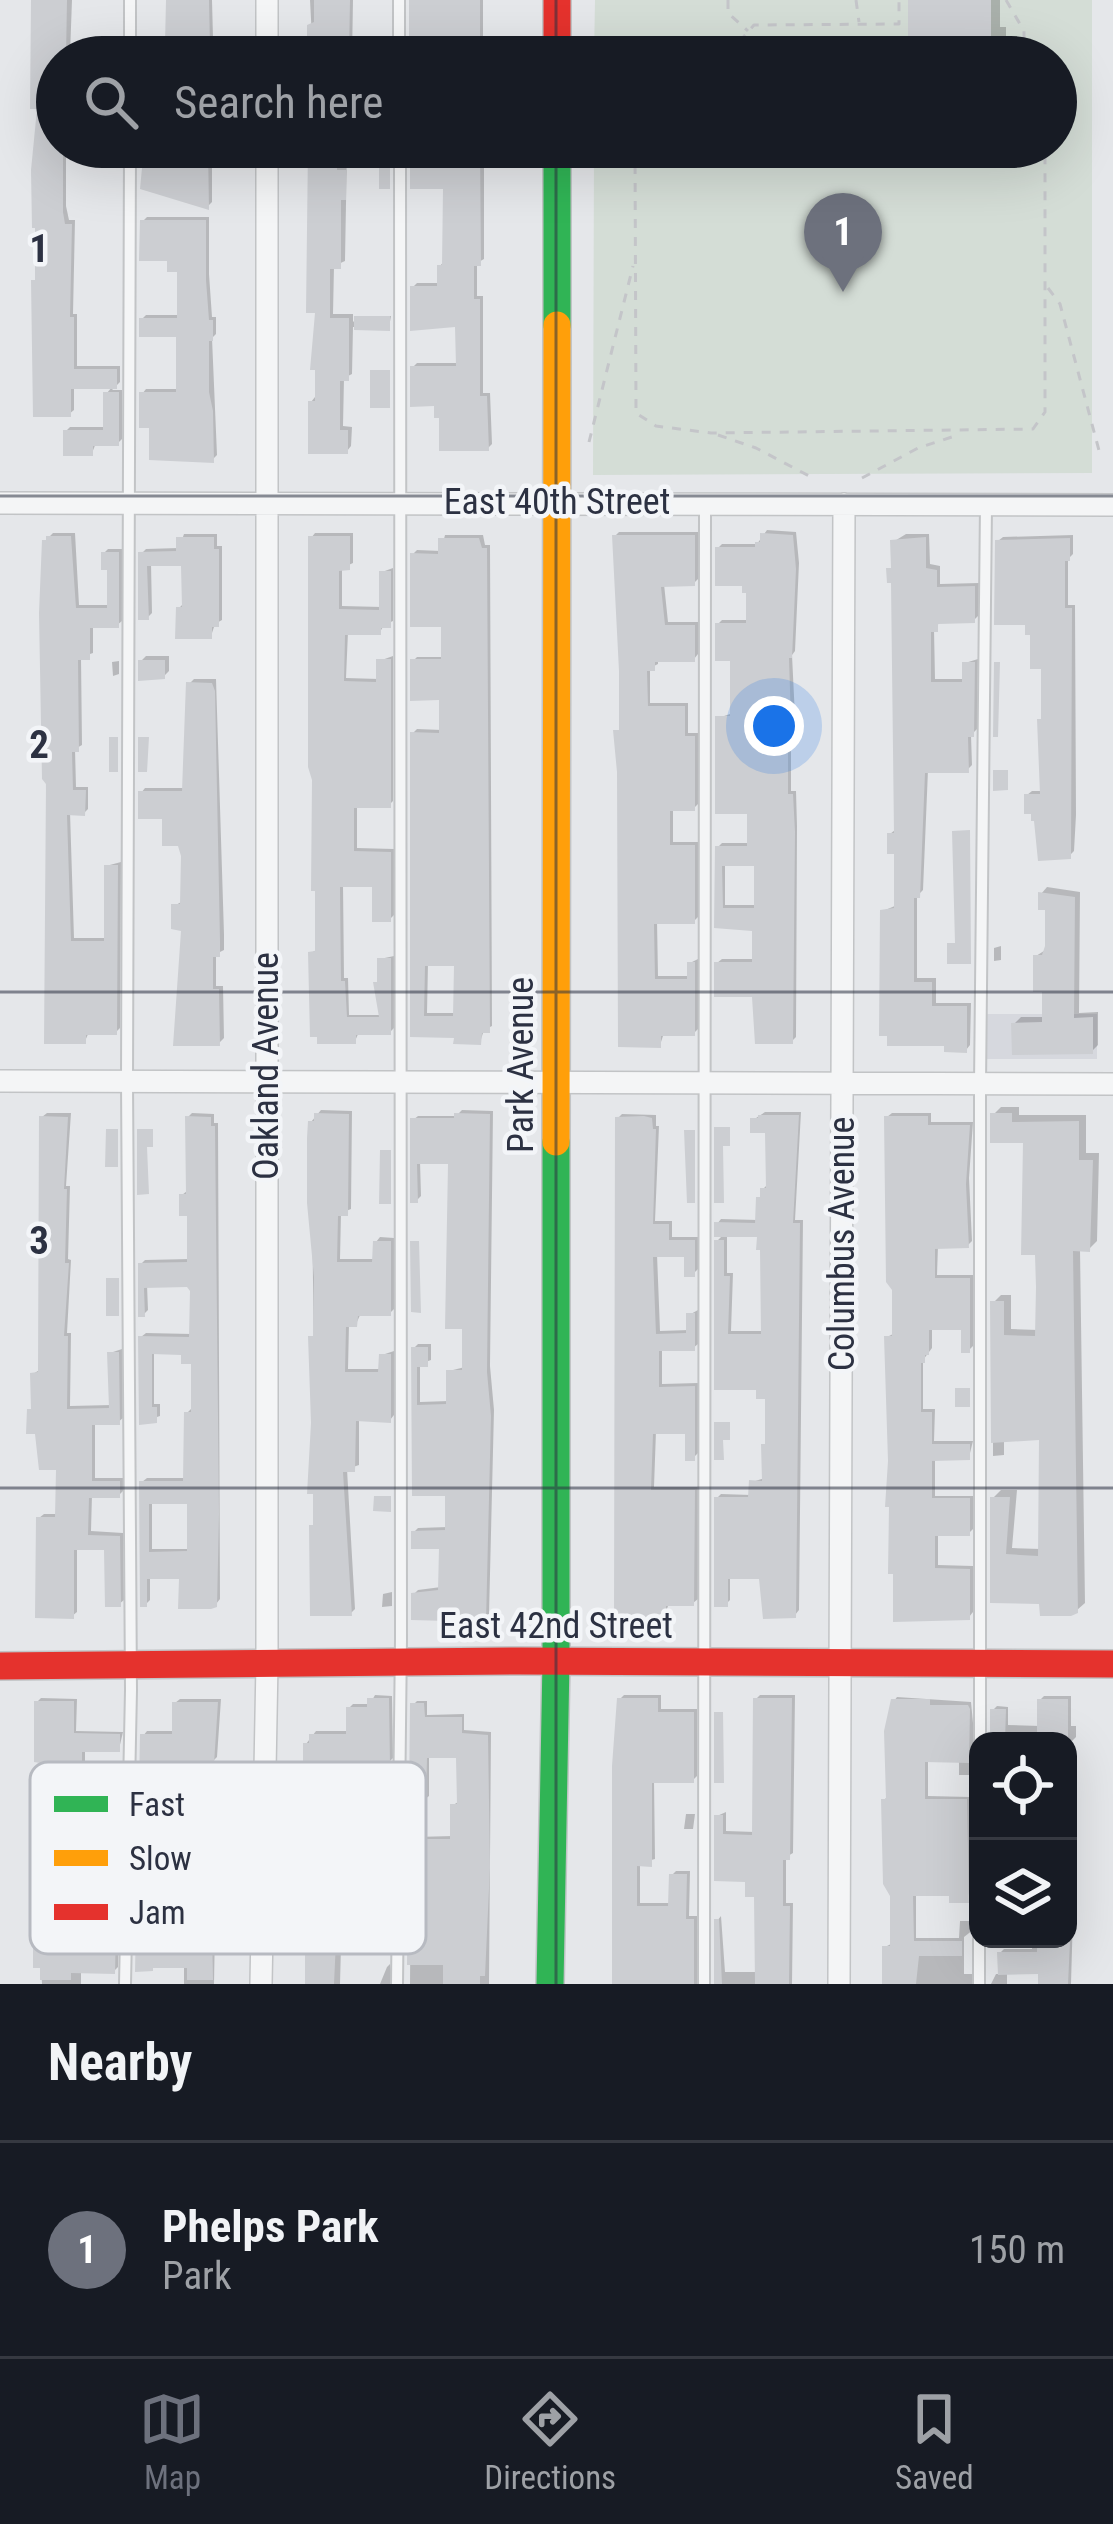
<!DOCTYPE html>
<style>
body{margin:0;font-family:"Roboto Condensed",sans-serif;background:#20242c;color:#f1f3f6}
.controls{position:absolute;right:36px;bottom:36px;display:grid;overflow:hidden;border-radius:24px;box-shadow:0 12px 48px #0002}
.controls button{width:108px;height:108px;display:grid;place-items:center;padding:0;border:0;border-bottom:3px solid #363941;background:#171b24;color:#f1f3f6;font:60px sans-serif}
.you{position:absolute;left:774px;top:726px;width:42px;height:42px;margin:-30px;border:9px solid #fff;border-radius:50%;background:#1a73e8;box-shadow:0 0 0 18px #1a73e833}
.badge{display:grid;place-items:center;width:78px;height:78px;border-radius:50%;background:#6d717d;color:#fff;font-size:39px;font-weight:700}
.pin{position:absolute;translate:-50% -99px;filter:drop-shadow(0 3px 6px #0008)}
.pin::after{content:'';position:absolute;top:63px;width:42px;height:36px;background:inherit;clip-path:polygon(0 0,100% 0,50% 100%)}
.list{margin:0;padding:0;list-style:none}
h2{display:flex;justify-content:space-between;align-items:center;height:156px;margin:0;padding:0 48px;font-size:51px}
h2 small{font-size:39px;font-weight:400;color:#9ea1a6}
.list li{display:grid;grid-template-columns:78px 1fr auto;gap:36px;align-items:center;box-sizing:border-box;height:216px;padding:0 48px;border-top:3px solid #363941}
.list b{display:block;font-size:45px;white-space:nowrap}
.list p{margin:0;font-size:39px;white-space:nowrap;color:#9ea1a6}
.list em{font-size:39px;font-style:normal;color:#9ea1a6}
.icon{flex:none;width:66px;height:66px;fill:none;stroke:currentColor;stroke-width:2;stroke-linecap:round;stroke-linejoin:round}
.map{position:relative;flex:none;width:1113px;height:1984px;overflow:hidden}
.search{position:absolute;background:#171b24;box-shadow:0 12px 48px #0002;left:36px;right:36px;top:36px;height:132px;display:flex;align-items:center;gap:30px;box-sizing:border-box;padding:0 42px;border-radius:66px;color:#9ea1a6;font-size:45px}
.sheet{height:372px;background:#171b24}
nav{display:flex;justify-content:space-around;align-items:center;box-sizing:border-box;height:168px;border-top:3px solid #363941;background:#171b24;font-size:33px;color:#9ea1a6}
nav a{display:grid;justify-items:center;gap:6px}
nav .on{color:#6d717d}
.map>svg:first-child{display:block}
.built{fill:#d6d8de}
.green{fill:#d4ddd6}
.shadow{fill:#0003;fill-rule:evenodd}
.building{fill:#ccced2;fill-rule:evenodd}
.lines{fill:none;stroke-linecap:round;stroke-linejoin:round}
.lane-casing{stroke:#c2c4c6;stroke-width:14}
.street-casing{stroke:#c2c4c6;stroke-width:24}
.fast-casing{stroke:#c2c4c6;stroke-width:30}
.slow-casing{stroke:#c2c4c6;stroke-width:30}
.jam-casing{stroke:#c2c4c6;stroke-width:30}
.path{stroke:#c4c5c9;stroke-width:3;stroke-dasharray:9 9;stroke-linecap:butt}
.lane{stroke:#f4f5f6;stroke-width:10}
.street{stroke:#f4f5f6;stroke-width:21}
.fast{stroke:#30b455;stroke-width:27}
.slow{stroke:#ff9f0a;stroke-width:27}
.jam{stroke:#e5322d;stroke-width:27}
.grid{fill:none;stroke:#2c3142;stroke-width:3;stroke-opacity:0.55}
.labels{text-anchor:middle;dominant-baseline:central;stroke-width:9;stroke-linejoin:round;paint-order:stroke}
.street-label{font-size:36px;fill:#2c3142;stroke:#f3f5f8}
.key{fill:#f3f5f8;stroke:#b7bac1;stroke-width:3}
.key-label{font-size:33px;fill:#2c3142}
.grid-label{font-size:39px;text-anchor:middle;font-weight:bold;fill:#2c3142;stroke:#f3f5f8;stroke-width:9;stroke-linejoin:round;paint-order:stroke}
</style>
<div class="map">
<svg width="1113" height="1984" viewBox="0 0 1113 1984">
<rect width="100%" height="100%" fill="#e5e7ea"/>
<!-- built -->
<path class="built" d="M983 1014H1097V1059H983Z"/>
<!-- green -->
<path class="green" d="M595 0H1092V473L593 475 594 147H1056V57H594Z"/>
<!-- shadow -->
<path class="shadow" d="M34 0H72L70 55H92L57 57V147H74L66 156V206L69 220H75L73 314H77V366H120V382L112 390H122V439L118 443H96L92 453 66 431 70 427H106V394L113 386H74V410L69 414Z
M168 0H212L213 38 207 44V57H168Z
M310 0H353L352 57H313Z
M410 0H483V57H436L437 38Z
M912 0H1000V27H1006V44H1026V57H915Z
M146 147H212V202L208 206Z
M311 147H347L345 261 334 266 333 314H353V322L359 316H391L389 327H353L352 374 344 378 343 426 352 427 351 446 347 451 311 402 315 397 318 310Z
M415 147H484V259L477 263V296H483V393H490L492 444 488 448 442 415 413 367 417 363H459L458 324 413 287 417 283H440V266L445 260 446 187Z
M147 217H209V274L212 317H216V334L212 338 217 455 213 459 152 425 142 394 146 389H179V334L142 319 146 315H180V269L143 221Z
M767 530 796 532 799 563 795 651 792 655 796 737 791 743V791H796L797 826 796 1037 792 1041 755 994 717 963 722 959H755V928L717 925 718 847 722 843H750V811L718 718 733 713V658L718 624 722 620H749V590L718 548 722 544H757ZM725 863H757V905H725Z
M619 532H698V579L694 583 664 584 668 622H698V654L694 659H658V664L650 668V703H688V733H698V804L694 808H673V842H698V917L694 921H657L658 976H690V963L698 959V1029L694 1033H664L660 1045 616 732 622 728 615 536Z
M53 533H75L79 605H110V567L104 553 108 549H122V621L117 625H93V653L81 657 82 745 75 749 76 787H88V809L84 813 70 812 74 938H107L106 866 121 862 120 1028 116 1032H89L85 1041H48L44 542Z
M315 533H353V563L342 568V606L382 607V572L393 568V621L384 625 380 632H348L346 678 379 679V661L393 656V801L389 805H357V848L394 849V915L390 919 376 884H343L344 978H348L349 1015H382L380 959 394 956V1028L390 1032H359L355 1041 311 953 318 949 313 854 311 538Z
M184 534H217V546H222V620L215 624 211 636 179 608 185 602 184 563H151L152 613 148 617 141 554 146 549 179 548Z
M906 534H929L930 564 940 566V584L979 583 978 616 974 620 941 621 934 629 935 679H965V663L978 659 977 729 971 735 972 765 967 770H928L923 890 917 896V978H936V1003H971L970 1045 966 1050 947 1043H890L883 911 897 905 896 851 890 834 895 830 894 580 890 569 894 565 893 542Z
M445 535H483L485 545H490L492 1026 484 1030 480 1042 457 1035 413 1034V733L417 729 442 730V697L413 661 417 657H444V624L413 554 417 550 441 551ZM428 963H457L456 1013H427Z
M1073 535V554L1068 559V605H1075L1076 815 1074 851 1069 856 1027 795 1032 791H1043L1044 666 998 541 1003 537Z
M146 656H169V671L164 676 141 661Z
M119 661V674L113 676 112 662Z
M194 679H216L224 934V950L216 954V986H223L224 1038 219 1043 174 906 183 901 181 843 165 816 141 793 145 788H186L189 684Z
M1047 887 1080 892 1079 1013 1098 1012V1045L1092 1051 1014 1024 1021 1017H1045V989L1036 956 1047 949 1048 907 1041 894Z
M1001 946V960L994 961V948Z
M1001 1107H1019V1115H1086V1153H1099L1097 1241 1089 1249H1080L1085 1603 1077 1610 1042 1601 993 1600V1498L1001 1490H1017L1012 1548 1041 1549 1042 1436 1004 1439V1455L993 1456V1303L1001 1295H1011V1329L1038 1330V1252L1026 1140 993 1115Z
M321 1110 352 1111 351 1209 341 1213 340 1259H375L376 1242 380 1237 394 1238V1309L390 1313H361L356 1324H349L348 1369H382V1355L394 1351V1415L390 1420 359 1418V1465L347 1469 355 1609 351 1613 316 1522 311 1122Z
M462 1110 493 1111 490 1366 494 1410 489 1615 485 1619 414 1594 418 1590 441 1587 442 1546 414 1532 418 1528 448 1527V1493H415L414 1348 418 1344H431V1360L420 1364V1402L449 1401V1371L465 1367 451 1161H420L421 1196 417 1200 413 1120 418 1116H456Z
M765 1112H801L795 1220H803L799 1610 795 1615 761 1576H730V1600L726 1604 717 1498 721 1494 751 1495 752 1482 765 1478 768 1396 759 1387H717V1241L724 1234 717 1224 721 1219 758 1220 763 1189 769 1183 768 1130 753 1120ZM727 1234H760L763 1247 764 1331H731L733 1273H727Z
M47 1113H71L66 1186H70L68 1259 71 1260 67 1333H71L70 1406 112 1405 110 1353 122 1349 123 1418 118 1422H95V1478H123V1491L119 1495H92L91 1531 123 1533 124 1600 119 1604 107 1548 77 1547V1612L72 1616 39 1518 44 1514H58L59 1467 30 1410 34 1406 33 1374 41 1369 42 1117Z
M192 1113 214 1114V1123H218L220 1599 216 1604 182 1576H150V1600L146 1604 142 1482 147 1478H186L187 1413 191 1409 194 1361 184 1352 154 1351V1404H160V1416L142 1422 141 1337 146 1333 192 1334 193 1290 188 1284 147 1285 148 1310 144 1314 141 1264 145 1260 190 1259V1213L182 1195 187 1191 188 1117ZM152 1501H190V1549H152Z
M892 1113H931V1122H973L969 1178 972 1241 968 1245 938 1246 937 1275H973V1346L969 1350 964 1327H932V1348L923 1360V1409H935L934 1441H973L969 1457 935 1458V1496H973V1529L969 1533H938V1565L973 1566V1612L969 1617 896 1619 887 1337 895 1333 887 1117Z
M622 1114 656 1115V1126H659L655 1221H672V1237H698V1269L693 1274 687 1254H657L660 1331 689 1330V1315L698 1310V1344L693 1348H662V1384L698 1383V1453L693 1458 688 1431H656L654 1487H698V1599L693 1603H669L665 1615 617 1616 618 1118Z
M392 1592V1606L382 1607 383 1594Z
M375 1695 392 1696 393 1758 389 1762H344V1785L340 1789 306 1744 316 1731H349V1708L353 1704H370Z
M624 1695H661V1709H697V1776L693 1780H654L655 1859 640 1863V1903H671L672 1875 676 1871H690L689 1916H697V1981L701 1984H612L620 1699Z
M760 1695H795L793 1853 786 1857V1903H793L792 1984H717V1921L721 1916 725 1972H758L757 1894 748 1879 717 1878V1816L726 1812V1831L755 1832 756 1699Z
M1044 1696H1071V1726H1076V1737L1071 1742 1070 1774H1077L1071 1984H1041V1971L1007 1972V1984H991L996 1974H1001L1000 1953 1004 1949H1032V1939H1068V1741H993V1710L997 1706 1008 1707V1725L1040 1726V1700Z
M897 1697 971 1702 978 1775H959V1760L928 1759V1796L970 1797V1810H978V1887H971L967 1900 952 1893H916V1938H959L960 1921H978V1926L964 1937V1974H972L973 1984H886L885 1947 893 1943 884 1800 889 1795 894 1701Z
M41 1698 77 1699 76 1731 123 1732 119 1749H85V1817H121V1832L117 1835 70 1833 69 1873H74V1885H108V1876L120 1873 118 1967 114 1971H81V1984H42L36 1850 40 1846 43 1760 37 1702Z
M180 1699H221L217 1757 213 1761 217 1892 212 1896 175 1897V1929L215 1930 214 1984H184V1964L140 1877 151 1873V1835L141 1820 145 1816H178V1784L143 1736 147 1731H175V1703Z
M417 1701H427V1715L464 1714V1730L491 1732 489 1984H410L411 1840 415 1837 453 1836V1805L460 1801 459 1755H429V1796L425 1799 413 1705Z
M686 1814H695L693 1829H684Z
M313 1838H335V1871H343L340 1984H308V1842Z
M390 1964 393 1984H380L387 1967Z"/>
<!-- building -->
<path class="building" d="M31 0H67L66 57H57V147H63V212L65 224H72L70 317H74V369H117V389H71V417H33L31 280H35V228H32L31 170 37 109H30Z
M166 0H209L210 46 168 48 165 44Z
M314 0H350L349 56 312 55V45H307V25L314 22Z
M409 0H480V46L435 48V41L409 40Z
M908 0H991V37H996V57H914V41H908Z
M144 147H208L209 210 140 189Z
M308 147H337V170H346V200H341V269H330V318H349V381H340V430H348V454H308V401H315V370H310L315 313H306Z
M480 147 481 266H474V299H480V396H487L489 451H439V418H434V406L410 407V366H456L455 327 410 331V286H437V265H442L443 189H410V148Z
M379 149H390V189H379Z
M140 220H206V280L209 320H213V341H209V392L213 411 214 463 149 460V428H139V392H176V337H139V318H177V272H167V261H139Z
M354 316H390V331L354 330Z
M370 370H390V408H370Z
M103 392H119V446H93V456H63V430H103Z
M760 533 793 535 796 569 792 658H789L791 723H794V744H788V794H793L795 832 793 1044H755L752 997H714V962H752V931L714 928 715 846H747V814H715V716H730V661H715V623H746V593H742V586H715V547H755V542H760ZM722 866H754V908H723Z
M612 535H695V586L661 587 665 625H695V662H655V671H647L648 706H685V736H695V811H670V845H695V924H654L655 979H687V962H695V1036H661V1048L618 1047 617 772 613 730H619V671Z
M46 536H71L76 608H107V570H101V552H119V628H90V660H78L79 752H72L73 790H86L85 816 67 815 71 941H104V865H118L117 1035H86V1044H44L46 784 42 779 39 613 42 540H46Z
M308 536H350V570L339 571V609L379 610V571H391V628H381V635H345L344 681 376 682V659H391V808H354V851L391 852V922H372V887H340V891L341 981H345L347 1017H379L373 982H377V958H391V1035H356V1044H317V1037H310L308 952 315 951V891H311L312 780 308 767Z
M176 537H214V549H219V627H212V639H175L176 607H182L181 566H147L149 620H138V552L176 551Z
M926 537V568L937 570V587L975 586V623L938 624V632H931V682H962V662H975L974 737H968L969 773H925L920 898H914V982H932V1006H967V1053L944 1052V1046H887V1036H879L880 910 894 908V854H887V833H894L891 583H887L886 568H891L890 540Z
M438 538H479L482 548H487L490 1033H482L481 1045 453 1044 454 1038 410 1037V732L439 733V700L410 701V659H441V627H410V553L438 554ZM425 966H454L453 1016H424Z
M1070 538V561H1065V608H1072L1071 859 1038 861 1034 821H1031V814H1024V794H1040L1037 719H1041V669H1030V635H1025V625H994L995 540Z
M138 660H165V679L138 681Z
M994 662H1000L998 737H993Z
M186 682 212 683 215 691 220 941V957H213V989H219L220 1046H173L181 931 171 929V904H180L181 856 178 846H162V819H138V791H182Z
M109 737H118V772H109Z
M138 737H149L147 772H138Z
M993 770H1008V790L993 791Z
M970 830 971 964H947V943H955L952 831Z
M1038 892 1075 897 1074 1018 1093 1017V1054L1012 1055 1011 1023 1042 1022V992H1033V955H1042L1045 946V910H1038Z
M314 1113 349 1114 348 1216H338L337 1262H372L373 1241H391V1316H358L357 1327H346L345 1372H378L379 1354H391V1423L356 1421 355 1472H343L352 1616H310L309 1525H313V1494H307L311 1423 308 1336H313L314 1277 307 1203V1138L308 1121H314Z
M454 1113 490 1114 487 1372 491 1416 486 1622 411 1620V1593L438 1590 439 1549H411V1531L445 1530V1496H412L411 1347H428V1367H417V1405L446 1404V1370H462V1329H445L448 1164H417L418 1203H410V1118H454Z
M990 1113H1012V1122L1079 1121V1160H1093L1090 1252 1073 1251 1078 1613 1071 1616H1040L1039 1604 990 1603V1497H1010L1006 1554 1038 1556 1039 1440 991 1443 990 1301H1004V1335L1035 1336 1036 1287 1035 1255H1021L1023 1143H990Z
M758 1115H799L793 1223H800L796 1618 763 1619 759 1579H728V1607H714V1497H748L749 1480 762 1481 761 1444H765V1399H756V1390H714V1240H724V1276H730L728 1334H761L760 1250H756L757 1237H714V1222L755 1223 756 1197H760V1188H766L765 1133H750V1118H758Z
M39 1116 68 1117 64 1189H67L65 1263H69L64 1336H68L67 1409 109 1408 107 1352H119L120 1425H92V1481H120V1498H89L88 1535 120 1536 121 1607H105L104 1550H74V1619L35 1618 36 1517H55L56 1470H39L35 1434H26L27 1409H31L30 1373 38 1372Z
M185 1116 211 1117V1126H215L219 1514 217 1607 211 1609H178L179 1579H147V1607H140L139 1481H183L184 1412H191V1364H181V1355L152 1354V1407H157V1423L139 1425 138 1336 189 1337 190 1291 187 1287 144 1288 145 1317H138V1263L187 1262V1216H179V1194H186ZM149 1504H187V1551L149 1552Z
M644 1116 652 1118 653 1129H656L653 1224H669V1240H695V1277H684V1257H653L656 1334 686 1333V1313H695V1351H659V1387L695 1386V1461H685V1434H653L651 1490H695L694 1606H666V1618L614 1619 615 1117Z
M884 1116H928V1125H970L966 1184 969 1248 935 1249V1278H970V1353H961V1330H929V1355H925V1363H921V1412H932V1444H970V1460L932 1461V1498H970V1536H935V1568L970 1569V1620L893 1622V1574H888L889 1507H885L888 1461 884 1336H892V1290L886 1282Z
M714 1127H730V1146H723L724 1203H714Z
M106 1129H118V1167H105Z
M137 1129H153V1147H147L149 1194 137 1195Z
M684 1130H695V1203H687Z
M380 1150H391V1204H379Z
M410 1241H419L421 1313 411 1312Z
M106 1278H119V1316H106Z
M955 1388H970V1407H955Z
M714 1422H730V1440H723L724 1460H714Z
M374 1496H391V1512L373 1511Z
M367 1698H389L390 1765H341V1792H303V1743H309V1734H346V1707H367Z
M617 1698H658V1712H694V1783H652V1867L637 1866V1906H668L669 1874H687L686 1919H694V1984H612V1766Z
M753 1698H792L790 1860H783V1906H790L789 1984H755L754 1897H745V1882L714 1881V1815H723V1834L752 1835Z
M891 1699H930V1705H968L970 1709 969 1763 925 1762V1799H967L969 1903H949V1896H913L914 1941H962V1956H919L916 1984H882V1946H890V1896L883 1884 881 1799H886L884 1731Z
M1037 1699H1068V1741H1037Z
M34 1701H74V1733L120 1734V1752H82V1820H119L118 1838 67 1836V1875H71V1888H105V1875H117L115 1974 71 1973V1980H40V1968H33V1848H39L40 1763 34 1762Z
M172 1702H218L214 1764H210L214 1899 172 1900V1932L212 1933 213 1980H187V1968H153V1971L135 1972 137 1875 148 1876V1838H138V1819H175V1787H139L140 1734H172Z
M410 1703H424L425 1717H462V1733L488 1735 490 1867 485 1976H480V1984H443V1965H407L408 1839H450V1804H457L456 1758H427L426 1802H409Z
M990 1709H1006L1005 1741H990Z
M714 1712H723L724 1783H714Z
M305 1841H332V1875H339L334 1984H305Z
M714 1919H719L722 1984H714Z
M1037 1942H1070L1068 1984H1038V1974L998 1975 997 1952H1037Z"/>
<g class="lines">
<!-- lane casing -->
<g class="lane-casing">
<path id="lane" d="M399 0V57
M130 57V0
M980 1741V1084L986 505
M125 1984 131 1690 127 1082 130 147
M397 1984 401 1639 400 147
M704 1984 705 505
M979 1984V1939"/>
</g>
<!-- street casing -->
<g class="street-casing">
<path id="street" d="M267 57V0
M0 503 1113 505
M0 1081 1113 1084
M261 1984 267 1663V147
M839 1984 844 504"/>
</g>
<!-- fast casing -->
<g class="fast-casing">
<path id="fast" d="M557 325V147
M550 1984 556 1661V1142"/>
</g>
<!-- slow casing -->
<g class="slow-casing">
<path id="slow" d="M556 1142 557 325"/>
</g>
<!-- jam casing -->
<g class="jam-casing">
<path id="jam" d="M557 0V57
M0 1666 520 1661 1113 1664"/>
</g>
<!-- path -->
<path class="path" d="M728 0V13L748 31
M856 0 859 22
M1006 0 1024 31V57
M732 57V50L754 25 899 24V0
M635 147 636 413 656 426 711 433 1033 429 1045 412V147
M1048 288 1060 304 1101 458
M718 435 756 448 813 478
M589 442 633 266
M862 478 918 448 958 435"/>
<!-- lane -->
<use href="#lane" class="lane"/>
<!-- street -->
<use href="#street" class="street"/>
<!-- fast -->
<use href="#fast" class="fast"/>
<!-- slow -->
<use href="#slow" class="slow"/>
<!-- jam -->
<use href="#jam" class="jam"/>
</g>
<!-- grid -->
<path class="grid" d="M556 0V57M556 147V1984M0 496H1113M0 992H1113M0 1488H1113"/>
<g class="labels">
<!-- street labels -->
<g class="street-label">
<text x="557" y="502">East 40th Street</text>
<text transform="translate(521 1065) rotate(-90)">Park Avenue</text>
<text transform="translate(266 1066) rotate(-90)">Oakland Avenue</text>
<text transform="translate(842 1244) rotate(-90)">Columbus Avenue</text>
<text x="556" y="1626">East 42nd Street</text>
</g>
</g>
<!-- legend -->
<rect x="30" y="1762" width="396" height="192" rx="18" class="key"/>
<rect x="54" y="1796" width="54" height="16" fill="#30b455"/>
<rect x="54" y="1850" width="54" height="16" fill="#ff9f0a"/>
<rect x="54" y="1904" width="54" height="16" fill="#e5322d"/>
<g class="key-label">
<text x="129" y="1816">Fast</text>
<text x="129" y="1870">Slow</text>
<text x="129" y="1924">Jam</text>
</g>
<g class="grid-label">
<text x="39" y="262">1</text>
<text x="39" y="758">2</text>
<text x="39" y="1254">3</text>
</g>
</svg>
<div class="controls">
<button><svg class="icon" aria-label="locate" viewBox="0 0 24 24"><circle cx="12" cy="12" r="6"/><path d="M12 2v4M12 18v4M2 12h4M18 12h4"/></svg></button>
<button><svg class="icon" aria-label="layers" viewBox="0 0 24 24"><path d="M12 4l9 5-9 5-9-5zM3 14l9 5 9-5"/></svg></button>
</div>
<div class="you"></div>
<div class="pin badge" style="left:843px;top:292px">1</div>
<div class="search"><svg class="icon" aria-label="search" viewBox="0 0 24 24"><circle cx="10" cy="10" r="6"/><path d="M15 15l6 6"/></svg>Search here</div>
</div>
<section class="sheet">
<h2>Nearby<small></small></h2>
<ul class="list">
<li><span class="badge">1</span><div><b>Phelps Park</b><p>Park</p></div><em>150 m</em></li>
</ul>
</section>
<nav>
<a class="on"><svg class="icon" aria-label="map" viewBox="0 0 24 24"><path d="M3 6l6-2 6 2 6-2v14l-6 2-6-2-6 2zM9 4v14M15 6v14"/></svg>Map</a>
<a><svg class="icon" aria-label="directions" viewBox="0 0 24 24"><path d="M12 3l9 9-9 9-9-9zM9 14v-3h6M13 9l2 2-2 2"/></svg>Directions</a>
<a><svg class="icon" aria-label="saved" viewBox="0 0 24 24"><path d="M7 4h10v16l-5-4-5 4z"/></svg>Saved</a>
</nav>
